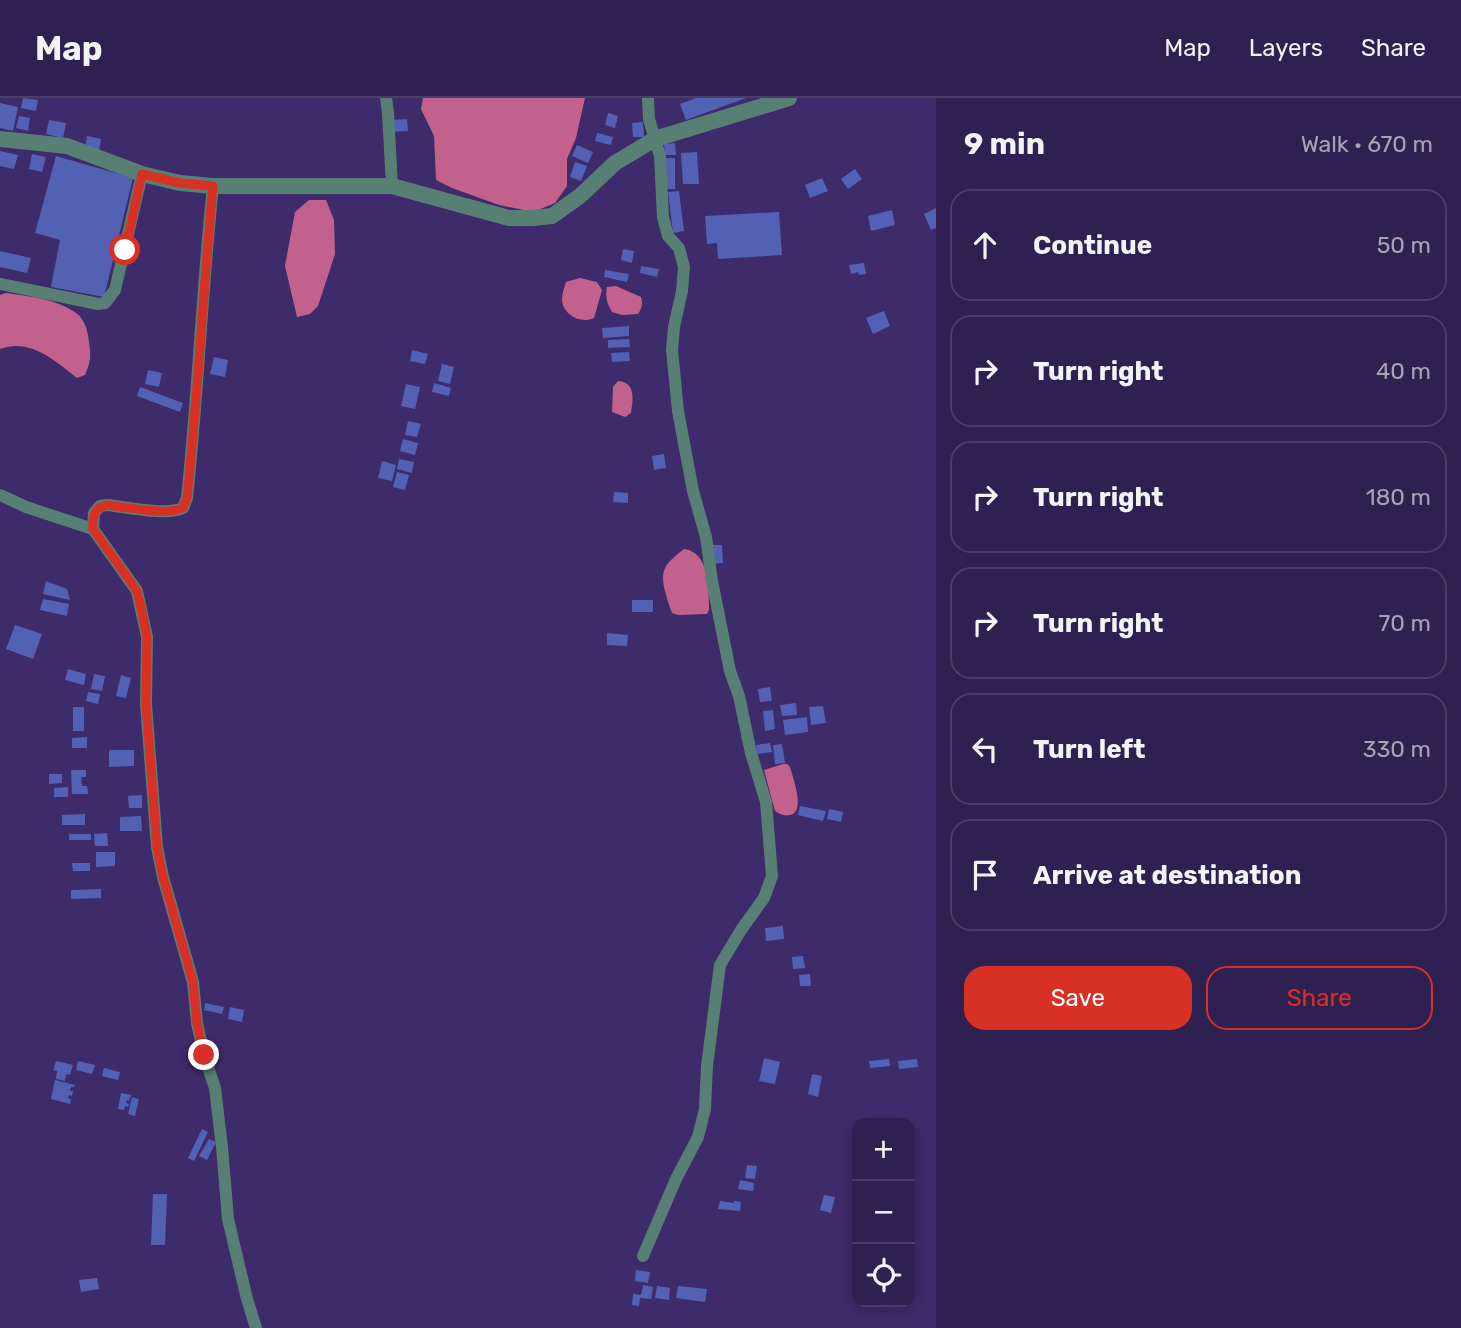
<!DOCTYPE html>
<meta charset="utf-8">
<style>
body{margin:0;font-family:Rubik,sans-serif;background:#362857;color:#f1f3f6}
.controls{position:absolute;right:21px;bottom:21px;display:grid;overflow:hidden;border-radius:14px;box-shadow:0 4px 18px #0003}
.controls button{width:63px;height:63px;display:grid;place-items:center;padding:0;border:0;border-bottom:2px solid #493e67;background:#2e2050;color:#f1f3f6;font:35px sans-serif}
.stop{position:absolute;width:21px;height:21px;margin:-16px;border:5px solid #d93025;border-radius:50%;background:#fff}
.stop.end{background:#d93025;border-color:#fff;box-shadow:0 2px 7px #0008}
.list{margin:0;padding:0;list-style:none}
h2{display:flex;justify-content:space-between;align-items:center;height:91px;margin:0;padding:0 28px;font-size:30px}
h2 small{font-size:23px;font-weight:400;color:#a7a3b7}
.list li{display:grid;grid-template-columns:46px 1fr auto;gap:21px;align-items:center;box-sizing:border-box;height:112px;margin:0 14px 14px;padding:0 14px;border:2px solid #493e67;border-radius:21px}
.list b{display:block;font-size:26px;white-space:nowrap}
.list em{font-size:23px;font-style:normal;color:#a7a3b7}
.actions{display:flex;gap:14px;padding:21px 28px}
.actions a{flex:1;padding:16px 0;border:2px solid #d93025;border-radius:21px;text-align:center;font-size:24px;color:#d93025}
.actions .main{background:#d93025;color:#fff}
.icon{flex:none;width:38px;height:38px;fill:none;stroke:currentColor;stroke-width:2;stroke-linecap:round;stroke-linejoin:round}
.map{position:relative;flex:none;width:936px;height:1230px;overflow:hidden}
header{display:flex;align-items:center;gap:42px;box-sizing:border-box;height:98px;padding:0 35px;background:#2e2050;border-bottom:2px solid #493e67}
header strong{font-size:33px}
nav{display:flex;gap:38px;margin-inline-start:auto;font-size:24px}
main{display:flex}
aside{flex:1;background:#2e2050}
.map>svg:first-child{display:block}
.water{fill:#c2618c}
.building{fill:#5361b5}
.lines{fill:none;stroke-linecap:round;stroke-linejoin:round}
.minor{stroke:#577f73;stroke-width:12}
.tertiary{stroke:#577f73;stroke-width:16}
.route{stroke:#d93025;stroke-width:9}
</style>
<header>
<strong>Map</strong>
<nav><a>Map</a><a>Layers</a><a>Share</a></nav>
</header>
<main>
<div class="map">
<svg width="936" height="1230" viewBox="0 0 936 1230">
<rect width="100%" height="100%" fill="#3e2b6b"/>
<!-- water -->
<path class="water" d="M423 0H585L576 40 567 61V88L555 105 533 114 499 107 452 90 436 82 434 38 421 11Z
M309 102H326L334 122 335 156 318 208 310 216 297 219 285 168 295 114Z
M580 180 597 184 602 192 594 220C581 226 563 217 562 202 562 196 564 190 566 184Z
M616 188 641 199C643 206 642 210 638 216L622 217 612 214C607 205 605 200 607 189Z
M6 195C28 198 57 201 76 215 85 221 88 234 89 244 91 259 91 263 85 277L77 280C54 262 30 240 0 251V197Z
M618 283C636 284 633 301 631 315L625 319 612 314 613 289Z
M684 451C710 454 709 492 709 512L707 516 678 517 672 515C669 508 667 500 665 493 659 470 667 465 684 451Z
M783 666H787L790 669C793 680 804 709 793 716 786 719 781 717 775 713L764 672Z"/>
<!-- building -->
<path class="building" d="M23 0 38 2 36 13 21 10Z
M696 0H746L686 22 680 6Z
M0 5 18 9 13 33 0 30Z
M608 15 618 18 615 30 605 27Z
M19 18 30 20 28 33 16 30Z
M407 21 408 33 390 34V22Z
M49 22 66 25 63 40 46 36Z
M643 24 644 39H633L632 25Z
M597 35 613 39 611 47 595 43Z
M87 38 101 41 99 53 85 50Z
M675 45 676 57H665L664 46Z
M577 47 593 54 588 65 572 58Z
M0 53 18 57 14 71 0 68Z
M697 54 699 86H683L681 55Z
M32 56 46 59 42 74 29 71Z
M56 58 133 80 104 199 51 189 60 142 35 135Z
M666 60H675V91H665Z
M575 64 587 68 581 83 570 79Z
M855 71 862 81 848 91 841 81Z
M822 80 828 93 810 100 805 87Z
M679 93 684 133 673 135 668 94Z
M936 110V130L931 132 924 116Z
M892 112 895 127 871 133 868 118Z
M779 114 782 157 718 161 717 145 707 146 705 118Z
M623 151 634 153 632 165 621 162Z
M0 153 31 160 27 175 0 169Z
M864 165 866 176 859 177 858 174 851 176 849 167Z
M641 168 659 171 657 179 640 175Z
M605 172 629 176 627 184 604 179Z
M884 213 890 228 873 236 866 220Z
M629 228V238L603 240 602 230Z
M629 241 630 249 608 250V242Z
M412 252 428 256 425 266 410 263Z
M629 254 630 263 612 264 611 255Z
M214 259 228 262 225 279 210 276Z
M442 266 454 269 450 286 438 283Z
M148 272 162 275 159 289 145 286Z
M434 285 451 290 449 298 432 294Z
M406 286 420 289 415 311 401 308Z
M140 289 183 305 180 314 137 298Z
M408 323 421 326 417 339 405 337Z
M403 341 418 345 415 357 400 353Z
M664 356 666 370 654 372 652 358Z
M399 361 414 364 412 375 397 371Z
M382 363 396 367 392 383 378 380Z
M397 374 409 377 405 392 393 389Z
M614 394 628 395V405L613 404Z
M712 447H722L723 465 713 466Z
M46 483 67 491 70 502 43 496Z
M43 501 69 506 67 518 40 512Z
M632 502H653V514H632Z
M15 527 42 536 33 561 6 551Z
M607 535 628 537 627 548 607 547Z
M68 571 86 576 84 587 65 582Z
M94 576 105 578 102 593 91 591Z
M121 577 131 580 126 600 116 598Z
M770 589 772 603 760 604 758 591Z
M88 594 100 596 98 606 86 603Z
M796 605 797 617 782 618 780 607Z
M823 608 826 625 811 627 809 609Z
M73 609H84V633H73Z
M773 612 775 631 765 633 763 613Z
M807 619 808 634 785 637 783 622Z
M87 639V650H72V640Z
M770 645 772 654 757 656 756 647Z
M782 646 785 665 775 666 773 647Z
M109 652H134V668L109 669Z
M71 672H86V679H81L82 688H87L88 696H72Z
M49 676H62V685L49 686Z
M68 689V699H54V690Z
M142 697V710H129L128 698Z
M800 708 826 713 823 723 798 717Z
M829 711 843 714 841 724 827 721Z
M85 716V727H62V717Z
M141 718 142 733H120V719Z
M107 735 108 748H95L94 736Z
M69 736H91V742H69Z
M96 754H115V768L96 769Z
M72 765H90V773H73Z
M101 791V800L71 801V792Z
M783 828 784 841 766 843 765 830Z
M803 858 805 870 793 871 792 859Z
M810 876 811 888H800L799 877Z
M205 905 224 909 222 916 204 912Z
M230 909 244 912 242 924 228 921Z
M764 960 780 964 775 986 759 983Z
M889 961 890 968 870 970 869 963Z
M917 961 918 969 899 971 898 963Z
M56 963 73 967 70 977 66 976 65 983 56 981 57 973 53 972Z
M78 963 95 967 92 976 76 972Z
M104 970 120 974 118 982 102 978Z
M812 976 822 978 818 999 808 996Z
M55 982 75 987 74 989H71L70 993H73L72 998 69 997 68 1001H71L70 1006 51 1001Z
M121 995 131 997 129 1003 127 1002 126 1005 129 1006 128 1009 125 1008 124 1012 118 1011Z
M132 999 139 1001 135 1018 128 1016Z
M202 1031 208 1034 194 1063 188 1060Z
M209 1041 216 1044 207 1062 199 1058Z
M747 1067 757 1068 755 1081 745 1080Z
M740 1082 754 1085 753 1093 738 1091Z
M153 1096H167L165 1147H151Z
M824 1097 835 1099 831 1115 820 1112Z
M720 1103 734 1105V1103L741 1104 740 1113 718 1111Z
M636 1172 650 1174 648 1185 635 1183Z
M97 1180 99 1191 81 1194 79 1182Z
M643 1187 653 1189 651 1201 640 1200 639 1208 632 1207 633 1196 641 1197Z
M657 1188 670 1190 669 1202 655 1200Z
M678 1188 707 1191 705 1204 676 1200Z"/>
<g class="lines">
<!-- minor -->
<path class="minor" d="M386 0 388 15 392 88
M0 186 98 206 105 205 115 192 142 76
M0 397 26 409 93 431 137 493 147 539 146 606 157 749 163 779 193 884 197 925 204 957 215 990 222 1049 228 1121 247 1201 256 1230
M93 431 94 415 100 408 107 407C127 409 166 418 183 410L187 400C198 296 202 192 213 88
M643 1158 676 1081 698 1039 705 1011 707 968 720 867 741 832 764 800 772 778 766 704 751 655 739 598 730 573 712 483 706 439 693 393 678 313 672 252 674 229 682 193 684 169 679 150 668 138 663 119 660 58 649 21 648 0"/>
<!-- tertiary -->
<path class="tertiary" d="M0 41 67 48 142 76 180 85 213 88H392L509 120H533L552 118 580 98 615 65 655 41 789 0"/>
</g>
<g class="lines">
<!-- route -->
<path class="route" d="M125 152 142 76 180 85 213 88C203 192 198 296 187 400L183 410C166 418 127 409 107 407 94 410 92 418 93 431L137 493 142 514 147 539 146 606 157 749 163 779 193 884 197 925 204 957"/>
</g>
</svg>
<div class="controls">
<button>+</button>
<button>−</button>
<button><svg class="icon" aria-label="locate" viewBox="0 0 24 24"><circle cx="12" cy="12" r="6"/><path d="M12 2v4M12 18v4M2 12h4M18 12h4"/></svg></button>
</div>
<div class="stop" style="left:125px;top:152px"></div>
<div class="stop end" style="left:204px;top:957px"></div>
</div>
<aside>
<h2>9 min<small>Walk · 670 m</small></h2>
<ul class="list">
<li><svg class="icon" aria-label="ahead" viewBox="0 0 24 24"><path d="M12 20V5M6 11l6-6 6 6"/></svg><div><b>Continue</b></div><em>50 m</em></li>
<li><svg class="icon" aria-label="right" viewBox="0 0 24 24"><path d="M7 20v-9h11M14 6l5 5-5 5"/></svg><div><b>Turn right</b></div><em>40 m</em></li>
<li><svg class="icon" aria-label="right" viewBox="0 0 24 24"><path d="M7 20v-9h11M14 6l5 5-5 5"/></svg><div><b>Turn right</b></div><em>180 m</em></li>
<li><svg class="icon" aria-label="right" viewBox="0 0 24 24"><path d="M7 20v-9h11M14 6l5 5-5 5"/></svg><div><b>Turn right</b></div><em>70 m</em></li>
<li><svg class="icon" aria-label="left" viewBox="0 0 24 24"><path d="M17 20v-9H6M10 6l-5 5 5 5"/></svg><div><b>Turn left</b></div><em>330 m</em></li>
<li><svg class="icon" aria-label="arrive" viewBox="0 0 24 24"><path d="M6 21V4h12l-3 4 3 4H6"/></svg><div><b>Arrive at destination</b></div></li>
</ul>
<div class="actions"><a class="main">Save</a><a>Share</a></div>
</aside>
</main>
